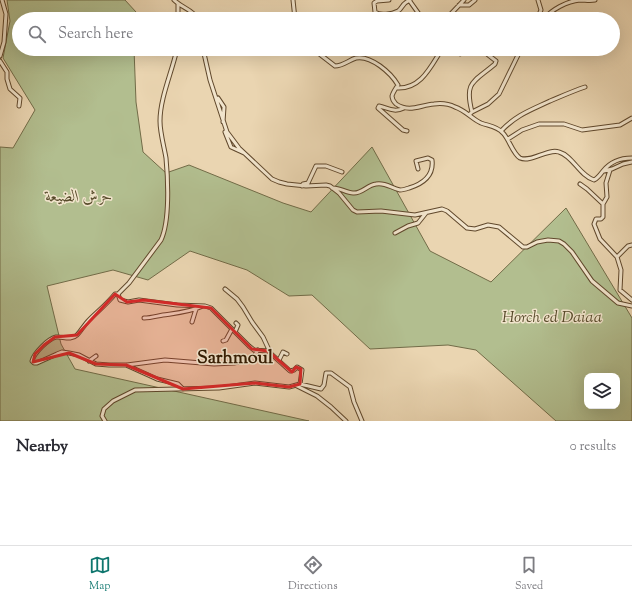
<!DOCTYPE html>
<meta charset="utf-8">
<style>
body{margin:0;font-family:"Sorts Mill Goudy",Amiri,serif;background:#f7f7f7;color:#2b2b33}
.controls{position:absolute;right:12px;bottom:12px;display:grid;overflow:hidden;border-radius:8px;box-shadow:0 4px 16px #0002}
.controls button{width:36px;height:36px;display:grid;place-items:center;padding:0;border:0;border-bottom:1px solid #e1e1e2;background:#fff;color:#2b2b33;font:20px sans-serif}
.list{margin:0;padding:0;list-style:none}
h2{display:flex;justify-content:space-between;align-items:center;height:52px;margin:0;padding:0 16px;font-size:17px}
h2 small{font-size:13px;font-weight:400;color:#7c7c81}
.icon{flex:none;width:22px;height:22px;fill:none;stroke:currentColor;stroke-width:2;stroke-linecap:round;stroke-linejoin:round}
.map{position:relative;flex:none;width:632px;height:421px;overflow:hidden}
.search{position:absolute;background:#fff;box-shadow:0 4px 16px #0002;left:12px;right:12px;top:12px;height:44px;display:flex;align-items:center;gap:10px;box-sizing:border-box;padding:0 14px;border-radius:22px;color:#7c7c81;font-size:15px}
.sheet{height:124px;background:#fff}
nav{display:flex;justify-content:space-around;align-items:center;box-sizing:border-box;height:56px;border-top:1px solid #e1e1e2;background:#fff;font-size:11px;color:#7c7c81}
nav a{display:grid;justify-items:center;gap:2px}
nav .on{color:#0f766e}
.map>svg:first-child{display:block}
.green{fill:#b2be8f;stroke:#726c48;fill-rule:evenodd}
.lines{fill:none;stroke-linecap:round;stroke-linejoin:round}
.minor-casing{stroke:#60482c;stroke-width:5}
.minor{stroke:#f1e4cc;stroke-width:3}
.marked{fill:#d62828;fill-opacity:0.2;stroke:#d62828;stroke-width:3;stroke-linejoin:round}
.labels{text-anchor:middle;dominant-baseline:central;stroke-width:3;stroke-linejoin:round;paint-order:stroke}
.park-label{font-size:16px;font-style:italic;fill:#584b2b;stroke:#f1e4cc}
.quarter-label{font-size:18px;font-weight:bold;fill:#321900;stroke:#f1e4cc}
</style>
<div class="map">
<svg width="632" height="421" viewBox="0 0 632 421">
<rect width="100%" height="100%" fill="#ead5b1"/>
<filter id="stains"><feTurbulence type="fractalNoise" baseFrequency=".005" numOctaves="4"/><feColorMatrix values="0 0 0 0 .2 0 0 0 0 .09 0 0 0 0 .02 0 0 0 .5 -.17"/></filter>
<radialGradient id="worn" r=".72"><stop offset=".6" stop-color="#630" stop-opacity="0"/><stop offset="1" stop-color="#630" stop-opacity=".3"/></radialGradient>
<!-- green -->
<path class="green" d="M7 0H125L136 12V19H19V49H134L136 102 143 152 166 173 189 165 283 203 311 212 372 147 430 251 491 282 566 208 632 318V421H556L476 350 448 345 370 349 312 295 289 296 247 270 190 251 148 280 113 270 47 286 61 344 75 369 309 421H0V147L13 148 35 110 3 58 10 21ZM587 376H617V406H587Z"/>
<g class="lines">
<!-- minor casing -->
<g class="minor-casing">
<path id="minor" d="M174 0C182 8 192 9 198 19
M293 0 295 19
M389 0 377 1 374 3 375 12C380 16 392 14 398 11 403 8 401 4 410 0
M409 0 419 14 428 19
M178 4V19
M459 5H469L475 0
M446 19 464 0
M537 19 541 10 538 0
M544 19C551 10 567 1 580 0 585 0 590 1 595 0
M177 49C172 72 160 98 160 121 160 133 164 146 166 158 168 179 170 221 161 240L129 283 118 294H115C107 304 98 311 89 320 84 325 81 331 77 335 71 341 62 336 56 337 48 339 34 353 32 361L34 363H37L57 354 62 352 69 353 79 355 96 364 109 365H126L157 379 178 384 183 389
M203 49 210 80 227 132 239 148 272 179 279 182 287 184 306 186 326 185 330 186 339 193 353 210 357 212 381 211 415 215 442 209 447 211 467 228 475 229 488 225 499 227 523 247H527L537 242 548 240 559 241 564 244 572 252 592 281 618 303 632 306
M313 49 335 66C343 66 349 60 356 58 371 55 391 73 398 85 396 88 393 92 392 96 392 99 394 102 396 104 410 113 420 105 434 104 441 103 449 104 455 107 465 110 472 119 481 123 489 126 497 126 503 133 509 139 513 154 520 158 531 163 548 148 559 152 573 156 579 175 594 180 598 178 600 175 603 171 611 161 620 158 632 158
M452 49 460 54 465 49
M0 56 4 42 6 14 2 0
M0 61 7 72V79L10 89 20 98 19 106
M396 88C421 90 431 66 442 49
M218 98 224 107 223 122
M404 108C394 113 388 108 379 106L378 108 403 130 407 131
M472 112 488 104 499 94 521 49
M469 115 472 112C464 81 474 82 495 64L496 61 487 54 472 49
M501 131C516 115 531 110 550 101 562 96 573 91 585 87
M225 132 231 147 244 153
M508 139 522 130 539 124H564L582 130 620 125 632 118
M610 170 606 183 607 197 603 204V217L601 219H596L594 224 600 239 617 257 621 270 620 290 632 300
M604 171 612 169 623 164 632 162
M580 184 587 189 603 204
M302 186 303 184 308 183 316 166H326L342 172
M332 188C339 187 346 193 353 193 362 194 367 185 376 184 385 182 391 188 400 190 403 190 406 189 409 188 422 184 434 176 432 160L428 158 416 161 418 169
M395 233 408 226 418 223 426 213
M617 257 628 246 632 245
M225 289 237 299 243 307 252 322 263 337 270 352
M144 318C151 318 157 316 163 315 177 313 190 312 203 306
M192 322 196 309
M235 332 238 325 236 323
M223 341 226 340 232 329
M279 360 283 352 287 354
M89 361 96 356
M127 365 165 360 214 364 234 363 243 361H251L258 350
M300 384 321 389 324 385 326 373H331L350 387 354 402 362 421
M297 386 317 396 331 407 346 421
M105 421 102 416 104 409 113 401 135 390 219 388 255 383 289 387 300 384 302 370 297 367 294 370 290 371 268 351 254 350 249 346 211 308 205 306 177 305 139 300 128 302 120 300 118 294"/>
</g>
<!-- minor -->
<use href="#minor" class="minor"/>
</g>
<!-- marked area -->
<path class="marked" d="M115 294 127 302 144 300 211 308 252 349 268 351 292 372 296 367 301 369 300 384 289 387 255 383 183 389 126 365 96 364 69 353 33 362 35 354 44 345 55 337 77 335Z"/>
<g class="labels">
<!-- park labels -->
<g class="park-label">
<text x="79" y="197">حرش الضيعة</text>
<text x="552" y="318">Horch ed Daiaa</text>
</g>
<!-- quarter labels -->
<g class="quarter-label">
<text x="235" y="359">Sarhmoul</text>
</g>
</g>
<rect width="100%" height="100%" filter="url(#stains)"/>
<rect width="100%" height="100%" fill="url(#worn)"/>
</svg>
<div class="controls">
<button><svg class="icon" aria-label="layers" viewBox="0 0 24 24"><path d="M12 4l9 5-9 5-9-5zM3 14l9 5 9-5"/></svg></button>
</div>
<div class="search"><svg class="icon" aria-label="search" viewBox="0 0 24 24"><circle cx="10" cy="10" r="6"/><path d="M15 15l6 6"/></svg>Search here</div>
</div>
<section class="sheet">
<h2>Nearby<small>0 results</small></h2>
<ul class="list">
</ul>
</section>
<nav>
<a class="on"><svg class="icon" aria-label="map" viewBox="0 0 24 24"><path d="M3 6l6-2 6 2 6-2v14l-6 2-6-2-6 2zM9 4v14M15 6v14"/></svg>Map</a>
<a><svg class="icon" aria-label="directions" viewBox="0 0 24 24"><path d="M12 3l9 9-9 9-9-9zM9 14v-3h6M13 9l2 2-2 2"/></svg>Directions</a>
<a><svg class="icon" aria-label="saved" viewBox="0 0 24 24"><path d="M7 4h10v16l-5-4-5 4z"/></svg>Saved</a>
</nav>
